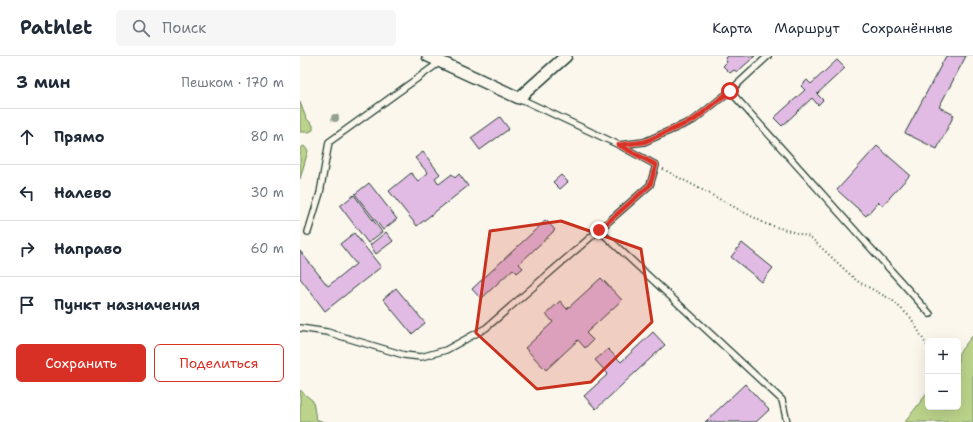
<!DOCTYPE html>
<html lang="ru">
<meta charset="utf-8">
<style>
body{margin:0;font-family:"Shantell Sans",sans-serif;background:#f6f6f7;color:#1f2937}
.controls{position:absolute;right:12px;bottom:12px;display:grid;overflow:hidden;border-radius:6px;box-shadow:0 4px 16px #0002}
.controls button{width:36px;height:36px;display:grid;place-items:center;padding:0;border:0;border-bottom:1px solid #e0e1e3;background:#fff;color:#1f2937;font:20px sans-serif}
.stop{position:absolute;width:12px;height:12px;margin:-9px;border:3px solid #d93025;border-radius:50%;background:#fff}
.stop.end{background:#d93025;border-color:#fff;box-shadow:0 1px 4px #0008}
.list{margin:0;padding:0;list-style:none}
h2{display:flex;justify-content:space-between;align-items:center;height:52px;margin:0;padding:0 16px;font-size:17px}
h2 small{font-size:13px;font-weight:400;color:#747a83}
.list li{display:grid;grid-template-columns:26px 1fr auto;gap:12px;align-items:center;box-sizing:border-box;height:56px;padding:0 16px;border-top:1px solid #e0e1e3}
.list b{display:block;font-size:15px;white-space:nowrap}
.list em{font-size:13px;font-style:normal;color:#747a83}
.actions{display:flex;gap:8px;padding:12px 16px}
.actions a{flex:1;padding:9px 0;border:1px solid #d93025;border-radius:6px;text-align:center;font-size:14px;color:#d93025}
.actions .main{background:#d93025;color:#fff}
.icon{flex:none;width:22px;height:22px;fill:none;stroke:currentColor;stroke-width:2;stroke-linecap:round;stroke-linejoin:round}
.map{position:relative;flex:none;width:673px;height:366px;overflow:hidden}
header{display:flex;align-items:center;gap:24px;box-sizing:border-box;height:56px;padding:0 20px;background:#fff;border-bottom:1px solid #e0e1e3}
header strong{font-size:19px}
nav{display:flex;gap:22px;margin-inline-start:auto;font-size:14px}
.search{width:280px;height:36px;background:#f6f6f7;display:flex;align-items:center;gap:10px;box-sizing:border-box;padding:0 14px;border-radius:6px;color:#747a83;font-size:15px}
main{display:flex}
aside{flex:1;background:#fff}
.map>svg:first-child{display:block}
.green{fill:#bbd38a;stroke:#6d885f}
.building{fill:#e2bbe4;stroke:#1f3d34}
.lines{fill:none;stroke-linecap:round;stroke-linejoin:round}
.lane-casing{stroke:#1f3d34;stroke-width:8}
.street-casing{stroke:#1f3d34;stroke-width:14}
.path{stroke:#1f3d34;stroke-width:2;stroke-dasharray:1 3;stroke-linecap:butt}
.lane{stroke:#fbf7ec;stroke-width:5.5}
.street{stroke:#fbf7ec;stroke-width:11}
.tree{fill:#93a190}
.route{stroke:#d93025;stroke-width:5}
.marked{fill:#c8321e;fill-opacity:0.2;stroke:#c8321e;stroke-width:3;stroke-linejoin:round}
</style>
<header>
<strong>Pathlet</strong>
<div class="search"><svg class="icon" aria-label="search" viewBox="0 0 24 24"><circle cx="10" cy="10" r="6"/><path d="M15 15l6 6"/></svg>Поиск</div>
<nav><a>Карта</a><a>Маршрут</a><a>Сохранённые</a></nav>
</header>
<main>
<aside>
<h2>3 мин<small>Пешком · 170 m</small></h2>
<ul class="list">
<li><svg class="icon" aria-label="ahead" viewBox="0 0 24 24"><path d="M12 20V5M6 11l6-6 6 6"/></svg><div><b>Прямо</b></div><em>80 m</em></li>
<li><svg class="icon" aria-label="left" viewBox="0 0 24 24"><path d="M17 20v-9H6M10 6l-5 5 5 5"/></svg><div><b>Налево</b></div><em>30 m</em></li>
<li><svg class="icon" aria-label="right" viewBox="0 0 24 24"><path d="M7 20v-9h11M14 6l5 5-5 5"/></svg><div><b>Направо</b></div><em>60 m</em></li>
<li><svg class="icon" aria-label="arrive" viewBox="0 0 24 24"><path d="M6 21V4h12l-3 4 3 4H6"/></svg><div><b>Пункт назначения</b></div></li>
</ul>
<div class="actions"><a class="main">Сохранить</a><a>Поделиться</a></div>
</aside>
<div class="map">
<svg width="673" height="366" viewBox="0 0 673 366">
<rect width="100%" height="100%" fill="#fbf7ec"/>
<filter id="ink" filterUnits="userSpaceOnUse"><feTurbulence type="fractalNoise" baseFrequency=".025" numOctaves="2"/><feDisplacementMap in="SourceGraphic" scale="8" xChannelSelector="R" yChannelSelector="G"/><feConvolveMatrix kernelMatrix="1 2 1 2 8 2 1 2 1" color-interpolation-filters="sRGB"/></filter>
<g filter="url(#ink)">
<!-- green -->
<path class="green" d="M0 46 6 62 13 69V74L9 76H0Z
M4 90 8 95 0 123V92Z
M673 279V366H605L628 336V351H658V298Z
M0 334 13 345 16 363 24 366H0Z"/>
<!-- building -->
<path class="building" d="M428 0H455L437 16 434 14 430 17 423 10 427 6 425 3Z
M646 0H666L639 51 654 59 637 93 605 77Z
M537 4 545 12 517 38 523 44 518 49 512 42 482 70 474 62 505 34 501 30 507 24 511 28Z
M200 61 209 73 180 94 171 82Z
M577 90 610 119 582 150 578 146 566 160 537 134Z
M123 96 140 118 135 122 139 128 152 118 155 122 159 118 168 130 117 170 89 135 111 117 118 125 128 117 115 102Z
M261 119 268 126 260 133 253 126Z
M69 127 97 163 83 174 55 138Z
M54 139 82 176 68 187 40 150Z
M246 164 255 174 219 208 223 212 217 217 213 213 181 243 172 233Z
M86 176 93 185 76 198 70 189Z
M54 177 81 211 25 255 0 222V195L28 230 56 208 40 188Z
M442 187 473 212 462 226 431 201Z
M301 222 322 244 286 277 293 284 285 292 278 284 246 314 225 292 253 266 246 258 260 245 267 253Z
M96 232 125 267 112 278 83 243Z
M353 276 365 289 296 353 284 340 308 318 295 304 308 293 321 306Z
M445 328 469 354 456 366H405Z"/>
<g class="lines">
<!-- lane casing -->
<g class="lane-casing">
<path id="lane" d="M430 35 468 0
M219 42 319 89 356 109 350 129 299 174 482 344 487 366
M319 89 344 86 394 64 430 35 630 258
M8 176 20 137 29 86 140 6
M0 272 27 276 104 299 121 301 146 294 186 272 299 174"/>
</g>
<!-- street casing -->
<g class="street-casing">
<path id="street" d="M128 0 219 42 266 0"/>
</g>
<!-- path -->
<path class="path" d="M363 113 466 168 510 181 557 225 592 244 611 262 627 290"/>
<!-- lane -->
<use href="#lane" class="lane"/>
<!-- street -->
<use href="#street" class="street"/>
</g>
<!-- trees -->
<circle class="tree" cx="35" cy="62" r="4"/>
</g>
<g class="lines" filter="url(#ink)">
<!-- route -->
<path class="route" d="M299 174 350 129 356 109 319 89 344 86 394 64 430 35"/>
</g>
<!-- marked area -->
<path class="marked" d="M261 165 341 193 352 266 291 326 237 333 176 277 190 175Z"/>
</svg>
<div class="controls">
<button>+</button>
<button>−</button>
</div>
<div class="stop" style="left:430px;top:35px"></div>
<div class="stop end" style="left:299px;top:174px"></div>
</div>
</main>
